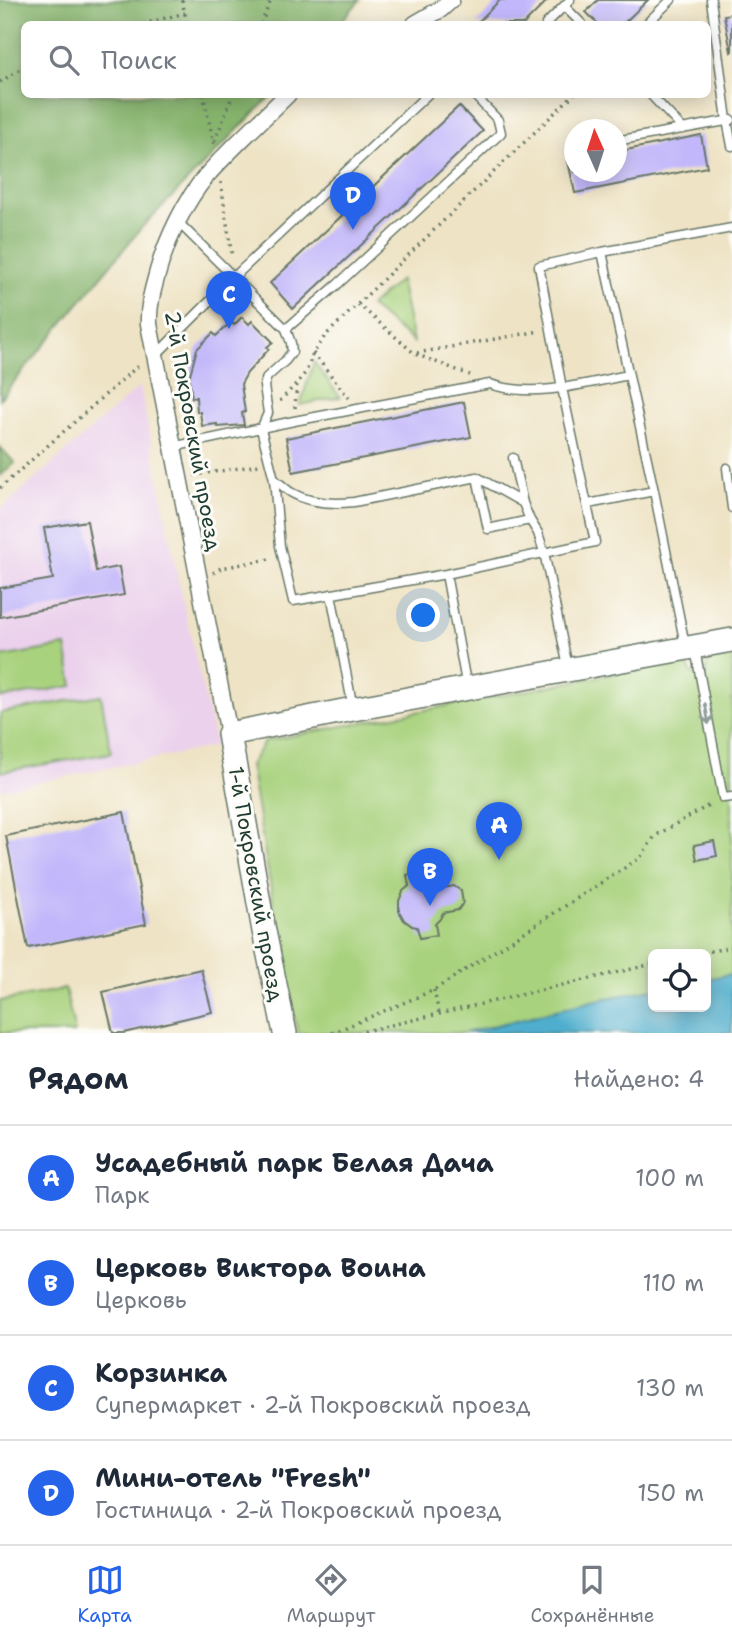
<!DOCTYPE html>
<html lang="ru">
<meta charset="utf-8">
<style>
body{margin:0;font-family:"Shantell Sans",sans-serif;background:#f2f2f3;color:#1f2937}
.controls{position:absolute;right:21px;bottom:21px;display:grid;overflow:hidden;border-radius:10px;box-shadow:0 4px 18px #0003}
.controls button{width:63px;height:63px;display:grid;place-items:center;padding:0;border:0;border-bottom:2px solid #e0e1e3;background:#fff;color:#1f2937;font:35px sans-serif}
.compass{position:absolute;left:564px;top:119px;width:63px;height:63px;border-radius:50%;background:#fff;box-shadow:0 4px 18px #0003;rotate:357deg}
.you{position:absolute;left:424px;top:616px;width:24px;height:24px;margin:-18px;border:5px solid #fff;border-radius:50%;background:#1a73e8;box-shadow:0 0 0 10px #1a73e833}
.badge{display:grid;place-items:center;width:46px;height:46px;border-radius:50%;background:#2563eb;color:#fff;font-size:23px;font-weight:700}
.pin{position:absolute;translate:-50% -58px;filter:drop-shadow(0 2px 4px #0008)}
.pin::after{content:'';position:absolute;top:37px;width:24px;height:21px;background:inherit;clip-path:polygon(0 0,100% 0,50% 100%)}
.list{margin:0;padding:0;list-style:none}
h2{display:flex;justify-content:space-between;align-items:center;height:91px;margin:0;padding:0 28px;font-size:30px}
h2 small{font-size:23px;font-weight:400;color:#747a83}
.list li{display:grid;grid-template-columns:46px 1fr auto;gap:21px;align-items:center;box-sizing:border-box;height:105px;padding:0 28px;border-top:2px solid #e0e1e3}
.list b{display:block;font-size:26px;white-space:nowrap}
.list p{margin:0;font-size:23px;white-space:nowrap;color:#747a83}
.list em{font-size:23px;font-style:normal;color:#747a83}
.icon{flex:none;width:38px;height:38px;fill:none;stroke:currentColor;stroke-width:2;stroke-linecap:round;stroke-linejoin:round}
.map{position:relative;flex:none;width:732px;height:1033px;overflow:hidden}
.search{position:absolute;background:#fff;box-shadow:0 4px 18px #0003;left:21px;right:21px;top:21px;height:77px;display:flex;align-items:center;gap:18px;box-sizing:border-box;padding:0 24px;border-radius:10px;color:#747a83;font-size:26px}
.sheet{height:511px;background:#fff}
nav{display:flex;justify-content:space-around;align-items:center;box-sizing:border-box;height:98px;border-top:2px solid #e0e1e3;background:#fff;font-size:19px;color:#747a83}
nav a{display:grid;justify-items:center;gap:4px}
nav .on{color:#2563eb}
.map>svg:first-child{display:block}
.built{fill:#ebd1ec}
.green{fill:#a9d27e;stroke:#648859;stroke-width:2;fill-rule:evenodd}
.forest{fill:#86b46d;stroke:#527850;stroke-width:2}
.water{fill:#4faecd;stroke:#377680;stroke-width:2}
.building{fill:#c2b7fa}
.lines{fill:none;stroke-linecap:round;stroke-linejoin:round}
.lane-casing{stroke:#677767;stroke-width:11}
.street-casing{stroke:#677767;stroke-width:19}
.secondary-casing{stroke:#677767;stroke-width:26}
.path{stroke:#677767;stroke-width:3.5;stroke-dasharray:2 5;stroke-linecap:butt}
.lane{stroke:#fff;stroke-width:8}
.street{stroke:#fff;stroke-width:16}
.secondary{stroke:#fff;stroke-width:23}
.oneway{stroke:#8f9e9a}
.labels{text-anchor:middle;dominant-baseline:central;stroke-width:6;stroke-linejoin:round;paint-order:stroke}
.street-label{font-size:21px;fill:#1f3d34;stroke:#fdfcf7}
</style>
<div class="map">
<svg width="732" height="1033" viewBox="0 0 732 1033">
<rect width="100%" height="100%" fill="#fdfcf7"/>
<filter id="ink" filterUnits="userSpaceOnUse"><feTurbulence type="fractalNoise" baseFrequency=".0143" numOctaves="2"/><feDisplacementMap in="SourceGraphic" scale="14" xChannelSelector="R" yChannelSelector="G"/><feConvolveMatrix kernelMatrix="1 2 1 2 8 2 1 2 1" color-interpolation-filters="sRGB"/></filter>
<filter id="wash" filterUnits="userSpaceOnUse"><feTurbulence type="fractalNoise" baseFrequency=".00686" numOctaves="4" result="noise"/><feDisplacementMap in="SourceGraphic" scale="28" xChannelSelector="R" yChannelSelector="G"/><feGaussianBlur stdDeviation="1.57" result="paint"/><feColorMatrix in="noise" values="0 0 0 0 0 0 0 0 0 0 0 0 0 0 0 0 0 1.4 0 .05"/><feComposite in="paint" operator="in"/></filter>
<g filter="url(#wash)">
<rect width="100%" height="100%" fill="#eee3c5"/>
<!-- built -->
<path class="built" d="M140 386 180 589 216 746 0 790V510Z"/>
<!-- green -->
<path class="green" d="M400 280 413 342 370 306Z
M314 362 340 397 300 405Z
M66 646 73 686 1 698 0 657Z
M732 652V1033H298L290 1001 250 765 265 741 685 660 692 674 706 672 709 656ZM653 954H706V1007H653Z
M101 695 111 753 0 772V713Z
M65 989 75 1033H0V1001Z"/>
<!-- forest -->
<path class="forest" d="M0 0H360L339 24H24V94L272 95 142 227 0 399Z
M0 447 15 463 0 476Z"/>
<!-- water -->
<path class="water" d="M732 974V1033H465L592 1001 653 989V1007H706V979Z"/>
<g id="blocks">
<!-- building -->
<path class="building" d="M500 0H548L524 24H476Z
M598 0H648L623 24H598L586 12Z
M732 14V51L731 52 724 15Z
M459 106 483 131 293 309 270 283Z
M701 135 707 167 575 193 568 161 574 160V172H616V152Z
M242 317 249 324 252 321 273 342 267 347 269 349 247 373 241 384 245 412 242 413 244 425 217 427V424L202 426 200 412H197L196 397 192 398 189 378 197 349 213 333 216 336 231 322 234 325Z
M464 402 471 437 293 472 286 438Z
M87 521 96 571 119 567 124 595 0 617V588L53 579 44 528Z
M124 812 146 924 28 948 6 836Z
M714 841 717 856 697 860 694 845Z
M424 871 426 883 431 884 438 889 454 886 461 891 463 903 458 910 443 913 440 919 435 924 437 935 420 938 417 927 412 926 404 920 399 911V901L403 891 409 886 407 875Z
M201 969 212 1012 124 1033H113L103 992Z"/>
</g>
</g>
<g filter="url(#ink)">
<use href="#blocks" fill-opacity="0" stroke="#677767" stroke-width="2"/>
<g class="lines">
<!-- lane casing -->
<g class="lane-casing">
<path id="lane" d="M711 0 727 120 732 146
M564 6 582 24
M546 24 570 0
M646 24 671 0
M650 94 683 129
M616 141 731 120
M571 149H574
M178 222 286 329 338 284 501 133 498 120 473 94
M286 329 291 343 292 352 285 361 267 377 264 386 268 413 261 429 274 479 280 546 293 601 446 574 595 542 562 388 539 266 602 252
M155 356 234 277 428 94
M172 447 294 421 490 384C533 399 586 383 629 375
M513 458 523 503
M727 468 732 508
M477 477 523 503 530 520
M274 479C280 483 286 490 292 493 311 504 334 504 354 502L477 477 488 529 530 520 538 533 544 552 568 667
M588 504 654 491
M446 574 467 688
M331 594 353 708
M685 645 654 491 602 252 732 228
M695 649 723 798 732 797"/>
</g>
<!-- street casing -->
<g class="street-casing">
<path id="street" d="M415 24 441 9 451 0
M229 734 149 324C148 305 153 289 158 271 167 239 185 201 207 175 232 147 261 121 288 94"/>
</g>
<!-- secondary casing -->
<g class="secondary-casing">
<path id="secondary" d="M285 1033 264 931 229 734 353 709 732 640"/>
</g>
<!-- path -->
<path class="path" d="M182 0 187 24
M143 24 185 13
M261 24 271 0
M0 82 24 67
M203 94 214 144
M215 141 233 94
M221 182 232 258
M358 304 415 354 470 375
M313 353 349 398
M417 353 540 331
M280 401 296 384
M295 408 297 383 306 372 313 353 325 336 574 94
M194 475 259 465
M0 488 140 364
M213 573 221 568 270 559
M696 954 732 947
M434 990 439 1014
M332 1033 434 990 640 858 655 836 711 804
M357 1033 653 964"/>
<!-- lane -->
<use href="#lane" class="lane"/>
<!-- street -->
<use href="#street" class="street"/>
<!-- secondary -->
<use href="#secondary" class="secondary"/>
</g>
<!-- one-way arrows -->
<defs><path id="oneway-shaft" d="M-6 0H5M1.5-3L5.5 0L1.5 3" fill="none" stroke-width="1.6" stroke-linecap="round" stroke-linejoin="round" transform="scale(1.75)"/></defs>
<use class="oneway" href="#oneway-shaft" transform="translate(707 714) rotate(80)"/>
</g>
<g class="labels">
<!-- street labels -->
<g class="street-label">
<text transform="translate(193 431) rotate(80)">2-й Покровский проезд</text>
<text transform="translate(256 884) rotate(80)">1-й Покровский проезд</text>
</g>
</g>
</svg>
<div class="controls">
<button><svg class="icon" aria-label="locate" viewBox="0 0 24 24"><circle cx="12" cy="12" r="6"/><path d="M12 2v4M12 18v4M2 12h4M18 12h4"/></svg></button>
</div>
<svg class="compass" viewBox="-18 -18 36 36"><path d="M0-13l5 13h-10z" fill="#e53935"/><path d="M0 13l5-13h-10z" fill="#747a83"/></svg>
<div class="you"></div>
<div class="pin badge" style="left:499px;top:860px">A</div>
<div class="pin badge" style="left:430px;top:906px">B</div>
<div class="pin badge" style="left:229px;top:329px">C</div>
<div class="pin badge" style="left:353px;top:230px">D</div>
<div class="search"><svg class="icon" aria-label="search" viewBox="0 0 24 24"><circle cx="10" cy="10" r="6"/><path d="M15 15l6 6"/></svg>Поиск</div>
</div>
<section class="sheet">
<h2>Рядом<small>Найдено: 4</small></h2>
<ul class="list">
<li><span class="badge">A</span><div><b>Усадебный парк Белая Дача</b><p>Парк</p></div><em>100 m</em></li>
<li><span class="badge">B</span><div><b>Церковь Виктора Воина</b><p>Церковь</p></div><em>110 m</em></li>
<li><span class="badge">C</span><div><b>Корзинка</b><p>Супермаркет · 2-й Покровский проезд</p></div><em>130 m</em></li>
<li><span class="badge">D</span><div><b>Мини-отель &quot;Fresh&quot;</b><p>Гостиница · 2-й Покровский проезд</p></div><em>150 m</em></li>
</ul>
</section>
<nav>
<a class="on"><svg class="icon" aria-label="map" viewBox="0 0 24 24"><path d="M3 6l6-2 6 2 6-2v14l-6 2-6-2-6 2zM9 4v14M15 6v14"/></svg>Карта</a>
<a><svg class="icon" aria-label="directions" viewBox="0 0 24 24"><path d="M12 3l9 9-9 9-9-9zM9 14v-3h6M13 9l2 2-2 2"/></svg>Маршрут</a>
<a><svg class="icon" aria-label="saved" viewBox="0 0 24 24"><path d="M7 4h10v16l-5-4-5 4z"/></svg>Сохранённые</a>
</nav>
